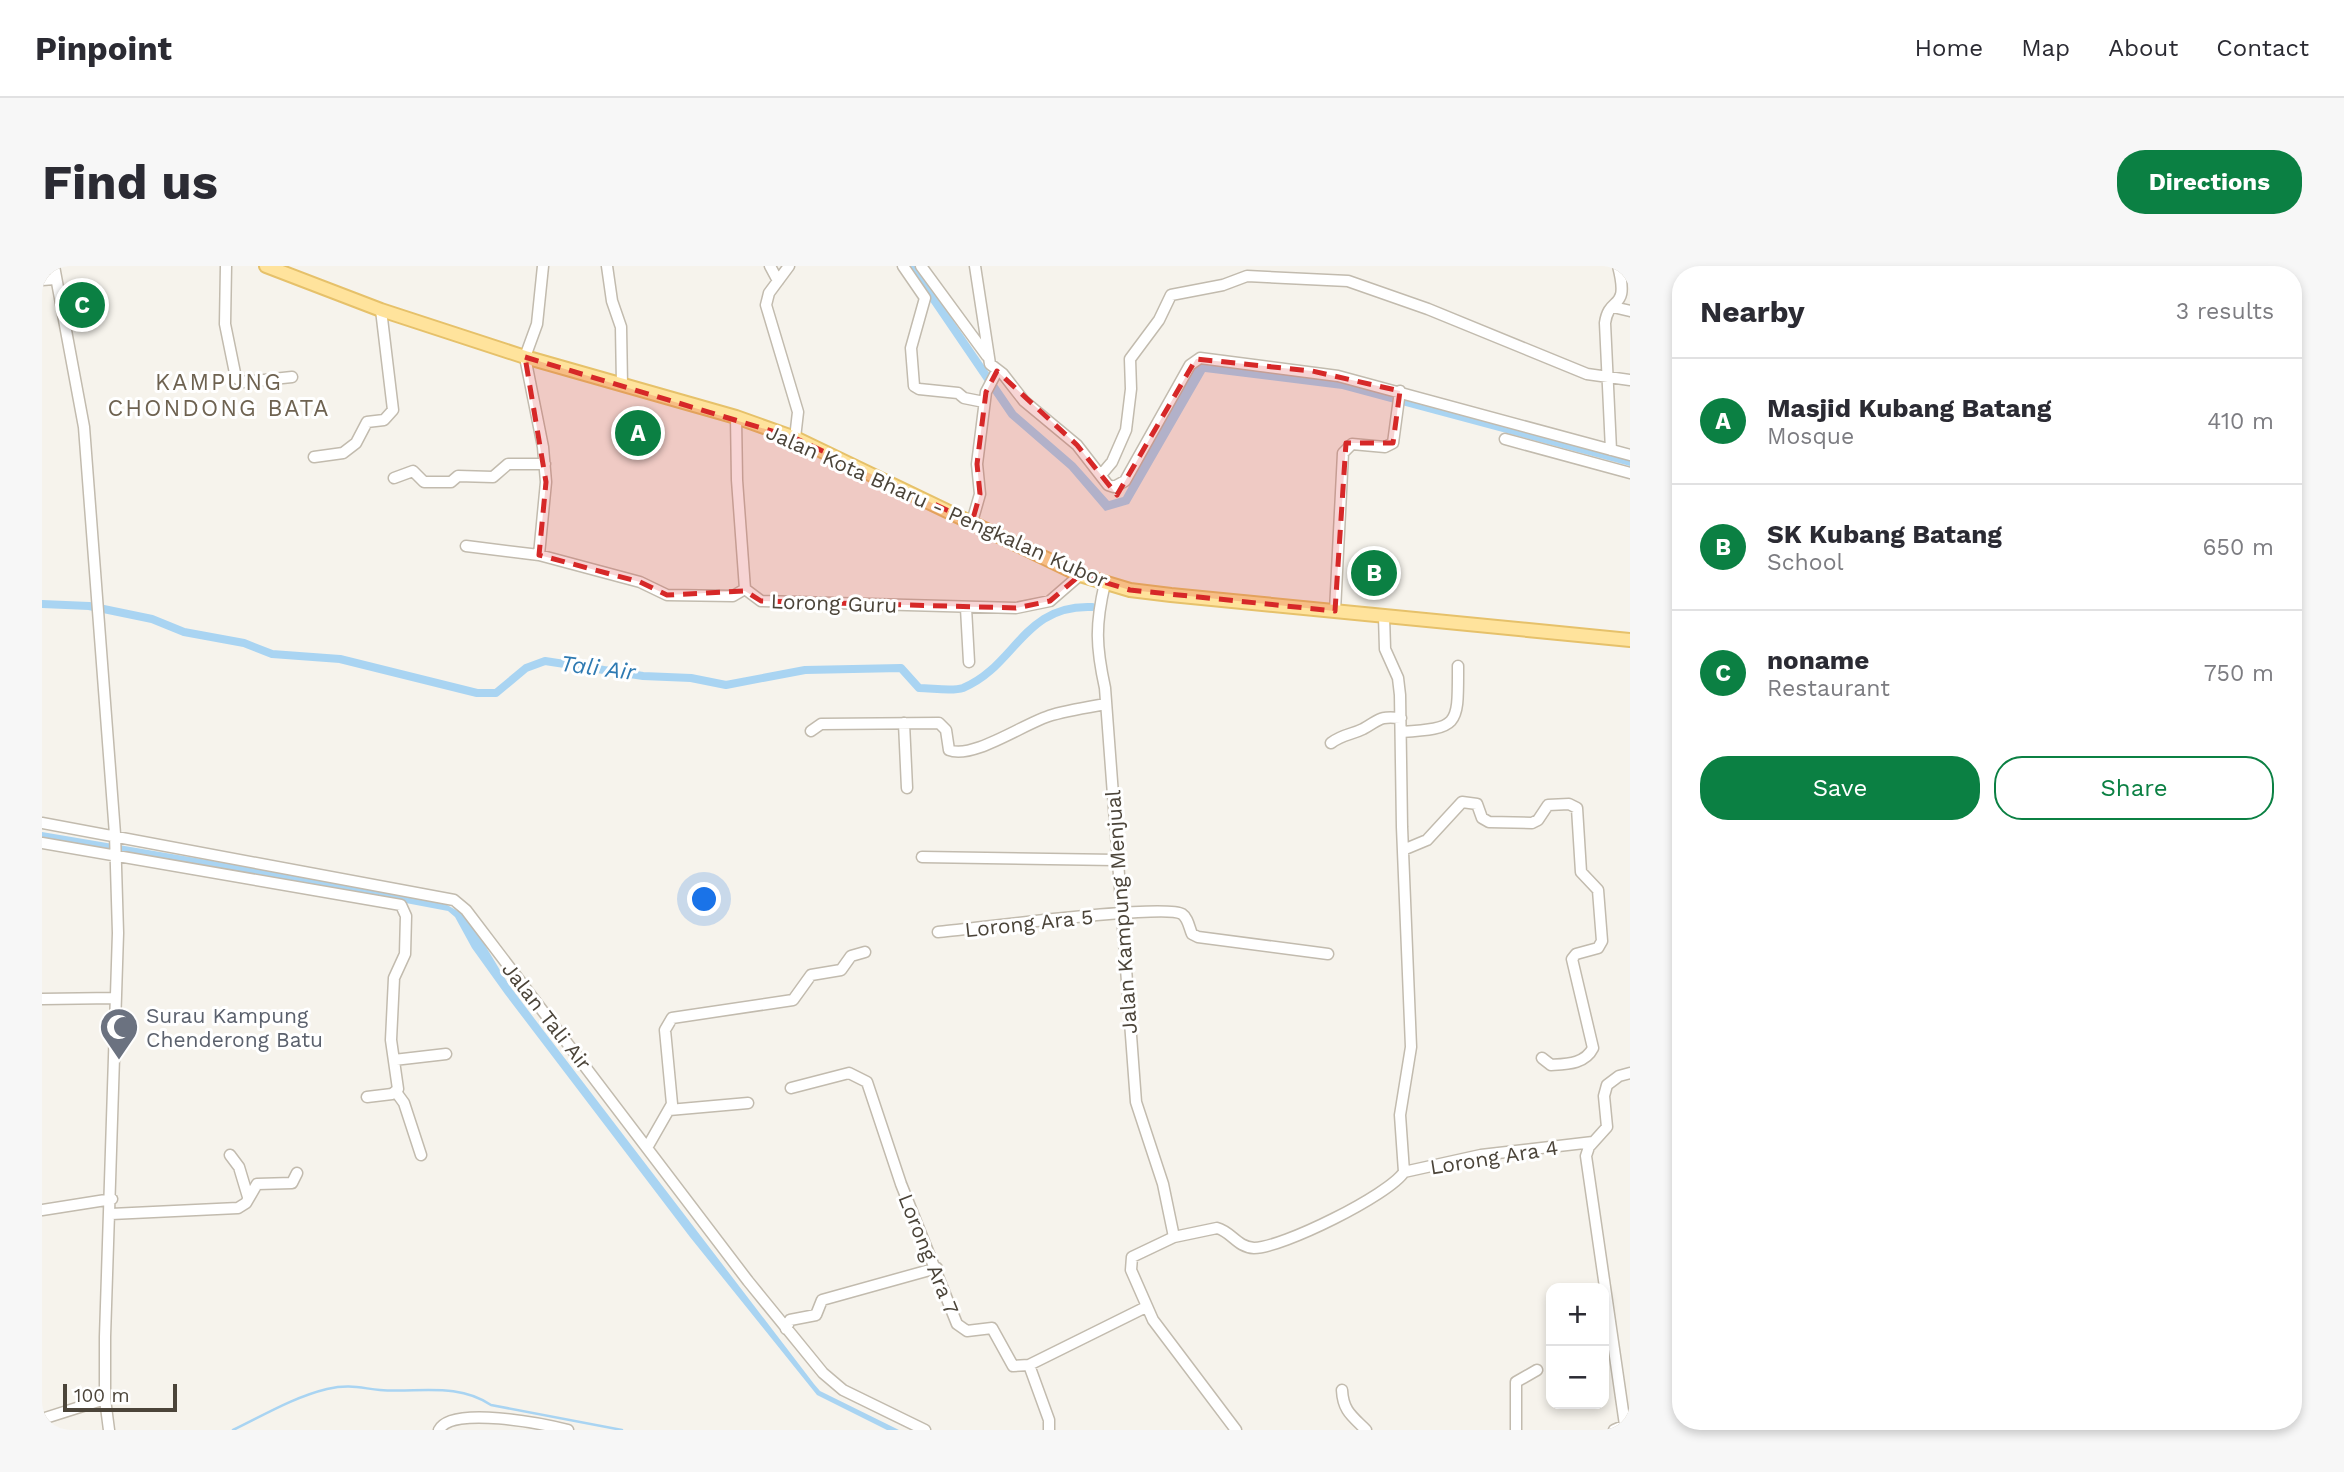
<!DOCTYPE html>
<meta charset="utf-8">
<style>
body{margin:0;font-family:"Work Sans",sans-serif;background:#f7f7f7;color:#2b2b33}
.controls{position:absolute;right:21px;bottom:21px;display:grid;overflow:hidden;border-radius:14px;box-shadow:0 4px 10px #0003}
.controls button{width:63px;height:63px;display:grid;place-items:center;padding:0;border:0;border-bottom:2px solid #e1e1e2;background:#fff;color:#2b2b33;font:35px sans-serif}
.scale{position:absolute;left:21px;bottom:18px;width:114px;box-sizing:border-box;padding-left:7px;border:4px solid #4b4439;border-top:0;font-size:19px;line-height:24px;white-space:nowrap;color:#4b4439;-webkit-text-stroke:5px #fff;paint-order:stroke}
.you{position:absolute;left:663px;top:634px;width:24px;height:24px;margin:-18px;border:5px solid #fff;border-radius:50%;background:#1a73e8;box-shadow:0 0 0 10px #1a73e833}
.badge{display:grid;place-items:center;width:46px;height:46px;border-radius:50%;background:#0b8043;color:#fff;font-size:23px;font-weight:700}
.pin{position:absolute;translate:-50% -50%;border:4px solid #fff;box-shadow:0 2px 7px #0006}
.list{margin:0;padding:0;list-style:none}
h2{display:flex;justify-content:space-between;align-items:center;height:91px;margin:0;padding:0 28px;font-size:30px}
h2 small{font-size:23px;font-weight:400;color:#7c7c81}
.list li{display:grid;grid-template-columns:46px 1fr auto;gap:21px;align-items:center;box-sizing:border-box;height:126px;padding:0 28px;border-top:2px solid #e1e1e2}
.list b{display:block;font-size:26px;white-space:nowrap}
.list p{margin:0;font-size:23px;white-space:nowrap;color:#7c7c81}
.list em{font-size:23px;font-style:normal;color:#7c7c81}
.actions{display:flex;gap:14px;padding:21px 28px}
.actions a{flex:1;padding:16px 0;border:2px solid #0b8043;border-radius:28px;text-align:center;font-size:24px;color:#0b8043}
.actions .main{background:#0b8043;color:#fff}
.map{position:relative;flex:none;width:1588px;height:1164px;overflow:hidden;border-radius:28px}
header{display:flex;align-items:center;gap:42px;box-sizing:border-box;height:98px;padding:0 35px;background:#fff;border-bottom:2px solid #e1e1e2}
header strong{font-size:33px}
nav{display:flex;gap:38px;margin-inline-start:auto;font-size:24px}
.intro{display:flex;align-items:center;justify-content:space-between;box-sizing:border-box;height:168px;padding:0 42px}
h1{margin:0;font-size:49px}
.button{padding:18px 32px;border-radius:28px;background:#0b8043;color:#fff;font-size:24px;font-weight:700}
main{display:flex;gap:42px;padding:0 42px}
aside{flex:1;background:#fff;border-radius:28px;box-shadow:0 4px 10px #0003}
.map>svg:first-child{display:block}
.water{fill:#a9d4f2}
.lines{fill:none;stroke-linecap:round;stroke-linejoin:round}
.stream{stroke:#a9d4f2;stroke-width:2.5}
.canal{stroke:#a9d4f2;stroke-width:8}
.minor-casing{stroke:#c2bbae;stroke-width:13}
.major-casing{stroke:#e6c16a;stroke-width:16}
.minor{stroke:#fff;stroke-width:10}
.major{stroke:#ffe39c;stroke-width:12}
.marked{fill:#d62828;fill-opacity:0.2;stroke:#d62828;stroke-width:5;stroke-dasharray:14 9;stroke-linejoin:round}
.labels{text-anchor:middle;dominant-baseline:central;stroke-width:6;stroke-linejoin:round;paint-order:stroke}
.street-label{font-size:21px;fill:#4b4439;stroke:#fff}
.worship-label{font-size:21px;fill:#5b616d;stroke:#fff;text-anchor:start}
.neighbourhood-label{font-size:23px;letter-spacing:2px;fill:#6e6250;stroke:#fff}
.water-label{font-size:23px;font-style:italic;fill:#2e7ab2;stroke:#fff}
</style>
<header>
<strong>Pinpoint</strong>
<nav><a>Home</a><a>Map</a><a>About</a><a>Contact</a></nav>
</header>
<div class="intro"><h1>Find us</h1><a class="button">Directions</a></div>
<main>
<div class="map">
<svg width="1588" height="1164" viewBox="0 0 1588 1164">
<rect width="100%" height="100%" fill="#f6f3ec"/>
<!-- water -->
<path class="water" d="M864 0H874L974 146 1033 197 1067 235 1081 231 1156 96 1292 113 1588 193V200L1300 123 1163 106 1087 238 1063 245 1027 203 967 151Z
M0 566 371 629 400 636 419 647 435 666 467 719 498 760 772 1118 778 1125 857 1164H845L775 1129 648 971 463 728 430 682 413 651 406 645 169 600 0 572Z"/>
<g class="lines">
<!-- stream -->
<path class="stream" d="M191 1164C222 1149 252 1131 285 1123 308 1118 318 1122 338 1124 376 1127 415 1116 449 1139L580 1164"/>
<!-- canal -->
<path class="canal" d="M0 338 47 340 110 353 142 366 202 377 230 388 298 393 435 427H454L484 402 503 395 601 410 649 412 684 419 763 404 859 402 877 422C890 422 910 426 921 422 974 400 981 338 1050 341"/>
<!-- minor casing -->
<g class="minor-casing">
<path id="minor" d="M12 0 42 161 73 568 76 667 63 1071V1133L67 1164
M184 0 183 58 194 112 202 116 250 111
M565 0 570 35 579 61 580 119
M728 0 736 15
M747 0 727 27 724 39 756 146 753 172
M861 0 883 32 869 82 872 120 877 123 916 127 922 132 942 136
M879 0 945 90
M933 0 948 98 961 108 982 135 1035 179 1066 219 1072 221 1083 215 1148 99 1158 92 1296 110 1588 189
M0 14 13 13
M1571 41 1588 45
M694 151 695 214 703 323
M1463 173 1588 207
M1569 184 1563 57C1567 28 1588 47 1576 0
M272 191 301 187 314 177 325 156 342 154 351 144 339 44
M1059 209 1070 196 1084 164 1089 123 1088 93 1117 54 1129 29 1181 19 1205 10 1306 15 1386 43 1545 108 1588 114
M352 212 371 205 382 216H409L416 210 451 211 466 198H503
M930 256 938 228 935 198 944 126 955 105
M424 280 497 289 598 316 625 329 691 330 703 323
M497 289 504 216 501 181 483 91 495 58 501 0
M1063 317C1053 359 1054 381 1063 422L1094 836 1121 918 1132 971
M703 323 719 335 974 342 1008 335 1038 309
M924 342 927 396
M1293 345 1301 187 1310 178 1343 181 1351 177 1358 125
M1342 350 1343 383 1356 412 1358 429 1360 561 1369 781 1358 849 1362 906
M862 457 865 522
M769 465 779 458 897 457 904 464 907 484C931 494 984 456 1010 449 1028 444 1046 441 1064 438
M1359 466C1418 462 1416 460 1416 400
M1289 477C1301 468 1309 469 1321 463 1339 453 1336 450 1359 452
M0 557 412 634 424 644 706 1015 781 1107 801 1124 883 1164
M0 577 359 639 364 650 363 688 352 712 349 774 356 823 350 828 325 831
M1361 584 1385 574 1420 536 1435 538 1440 552 1447 556 1490 557 1496 554 1506 539 1527 538 1535 542 1539 606 1556 624 1560 675 1556 682 1534 688 1530 693 1551 782C1543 798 1525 798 1509 799L1500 792
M880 591 1074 594
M896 666C930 663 1122 637 1140 648 1146 652 1147 661 1150 668L1156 671 1286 688
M0 733 73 732
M352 794 404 788
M749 822 807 807 825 816 859 918 915 1058 925 1065 950 1062 971 1100 987 1099 1104 1041
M354 826 362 837 379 889
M627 844 706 837
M606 880 630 838 623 764 630 752 751 734 769 709 799 704 809 690 823 686
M188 889 197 901 206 931
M0 944 70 933
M69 948 196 942 204 937 215 918 250 917 255 907
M744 1063 748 1054 774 1049 780 1034 895 1002
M987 1099 1007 1154V1164
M1300 1124C1301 1145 1310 1150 1324 1164
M0 1153 63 1133
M1583 1159 1544 890 1547 881 1565 861 1562 830 1565 819 1577 810 1588 807
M397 1164C409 1139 502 1158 526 1164
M1194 1164 1111 1054 1089 1004 1090 991 1132 971 1175 962C1190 966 1195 981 1212 982 1240 982 1347 929 1362 906L1439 889 1551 876
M1474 1164V1116L1495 1104
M1572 1164 1588 1157"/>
</g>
<!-- major casing -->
<g class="major-casing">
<path id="major" d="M224 0 339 44 483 91 694 151 753 172 1038 309 1088 324 1129 329 1588 374"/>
</g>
<!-- minor -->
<use href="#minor" class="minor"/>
<!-- major -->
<use href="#major" class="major"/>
</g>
<!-- marked area -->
<path class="marked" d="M483 91 753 172 930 256 938 228 935 198 944 126 955 105 1035 179 1075 229 1154 93 1270 105 1358 125 1351 177H1304L1293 345 1088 324 1038 309 1008 335 974 342 719 335 703 325 625 329 598 316 497 289 504 216Z"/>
<!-- icons -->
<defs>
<g id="mosque-pin" transform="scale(2.0125)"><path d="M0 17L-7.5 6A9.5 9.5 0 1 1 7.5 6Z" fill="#6b7280" stroke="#fff"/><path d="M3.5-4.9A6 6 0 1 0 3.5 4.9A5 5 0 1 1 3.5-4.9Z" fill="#fff"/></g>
</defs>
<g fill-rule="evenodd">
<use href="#mosque-pin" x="77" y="761"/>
</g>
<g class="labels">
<!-- street labels -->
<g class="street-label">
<text transform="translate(895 240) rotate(24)">Jalan Kota Bharu - Pengkalan Kubor</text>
<text transform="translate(792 337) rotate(2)">Lorong Guru</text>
<text transform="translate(1079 646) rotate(-94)">Jalan Kampung Menjual</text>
<text transform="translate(987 657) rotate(-6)">Lorong Ara 5</text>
<text transform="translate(505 750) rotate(52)">Jalan Tali Air</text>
<text transform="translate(1452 891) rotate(-9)">Lorong Ara 4</text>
<text transform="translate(887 988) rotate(68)">Lorong Ara 7</text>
</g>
<!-- worship labels -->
<g class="worship-label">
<text x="104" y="749">Surau Kampung<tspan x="104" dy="24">Chenderong Batu</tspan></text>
</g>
<!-- neighbourhood labels -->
<g class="neighbourhood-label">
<text x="177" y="116">KAMPUNG<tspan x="177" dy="26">CHONDONG BATA</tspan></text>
</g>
<!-- water labels -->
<g class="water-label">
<text transform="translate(556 402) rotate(7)">Tali Air</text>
</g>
</g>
</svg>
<div class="controls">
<button>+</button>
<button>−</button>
</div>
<div class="scale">100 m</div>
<div class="you"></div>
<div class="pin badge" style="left:596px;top:167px">A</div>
<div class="pin badge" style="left:1332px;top:307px">B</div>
<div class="pin badge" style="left:40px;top:39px">C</div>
</div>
<aside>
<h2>Nearby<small>3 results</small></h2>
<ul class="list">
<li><span class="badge">A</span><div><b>Masjid Kubang Batang</b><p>Mosque</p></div><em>410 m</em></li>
<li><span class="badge">B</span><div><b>SK Kubang Batang</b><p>School</p></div><em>650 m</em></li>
<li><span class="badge">C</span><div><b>noname</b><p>Restaurant</p></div><em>750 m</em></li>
</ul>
<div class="actions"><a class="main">Save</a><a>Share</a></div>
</aside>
</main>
